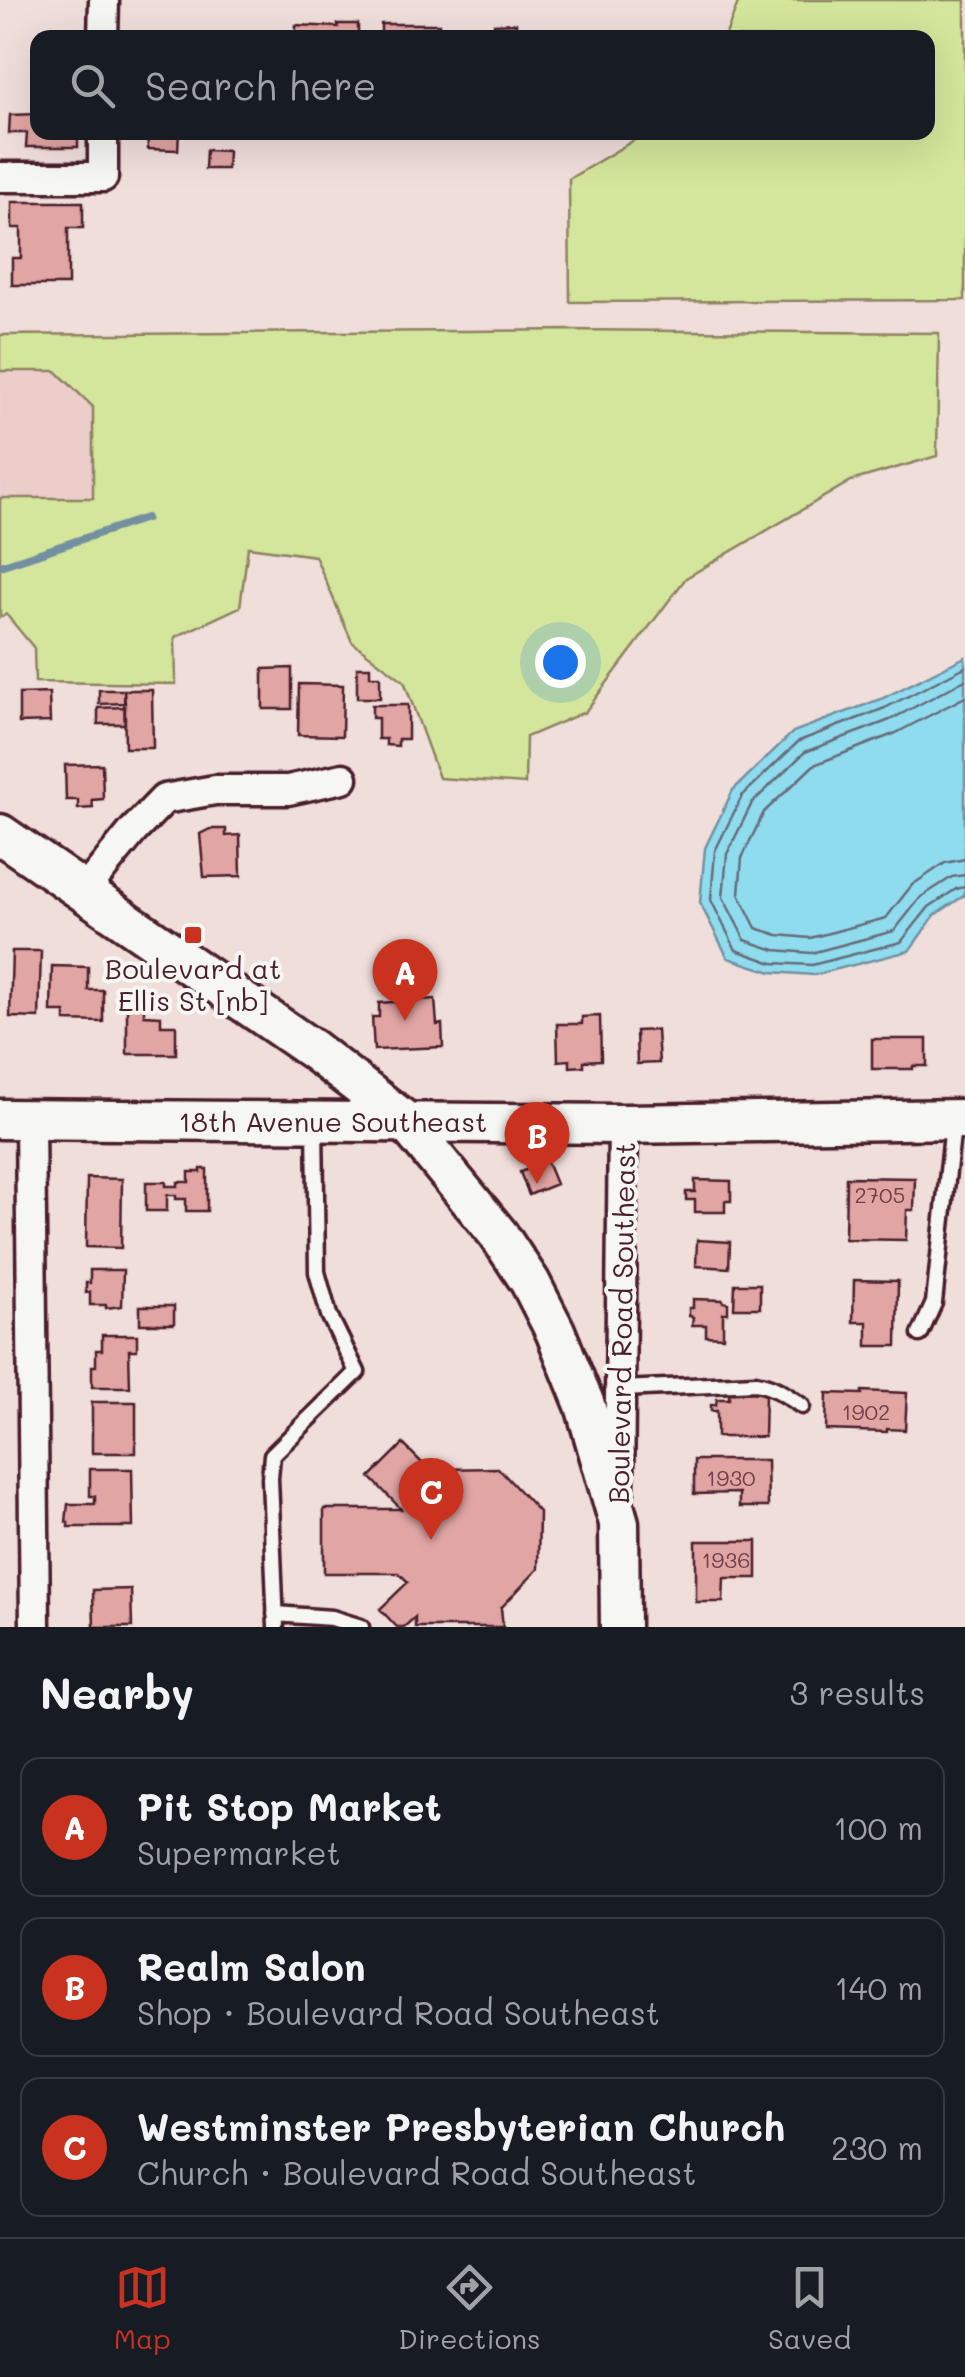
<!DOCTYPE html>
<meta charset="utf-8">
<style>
body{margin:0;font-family:Mali,sans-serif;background:#20242c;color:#f1f3f6}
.you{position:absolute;left:560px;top:662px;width:35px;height:35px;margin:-25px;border:8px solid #fff;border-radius:50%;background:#1a73e8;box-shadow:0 0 0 15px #1a73e833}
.badge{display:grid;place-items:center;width:65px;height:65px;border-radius:50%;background:#c8321e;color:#fff;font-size:32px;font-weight:700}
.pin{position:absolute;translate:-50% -82px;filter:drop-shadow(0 2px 5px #0008)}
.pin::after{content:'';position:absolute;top:52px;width:35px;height:30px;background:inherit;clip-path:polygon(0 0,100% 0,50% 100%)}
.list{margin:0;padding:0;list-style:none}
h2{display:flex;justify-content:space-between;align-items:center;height:130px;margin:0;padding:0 40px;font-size:42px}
h2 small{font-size:32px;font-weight:400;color:#9ea1a6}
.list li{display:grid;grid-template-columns:65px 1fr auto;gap:30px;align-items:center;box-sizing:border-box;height:140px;margin:0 20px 20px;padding:0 20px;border:2px solid #363941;border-radius:20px}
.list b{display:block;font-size:38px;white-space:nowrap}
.list p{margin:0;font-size:32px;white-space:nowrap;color:#9ea1a6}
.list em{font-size:32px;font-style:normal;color:#9ea1a6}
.icon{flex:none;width:55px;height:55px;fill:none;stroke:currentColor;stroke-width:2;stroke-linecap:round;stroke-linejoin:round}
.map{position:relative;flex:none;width:965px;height:1627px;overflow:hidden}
.search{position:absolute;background:#171b24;box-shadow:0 10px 40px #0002;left:30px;right:30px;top:30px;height:110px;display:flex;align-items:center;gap:25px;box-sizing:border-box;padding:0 35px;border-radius:20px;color:#9ea1a6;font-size:38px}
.sheet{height:610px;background:#171b24}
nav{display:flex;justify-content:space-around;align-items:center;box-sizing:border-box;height:140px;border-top:2px solid #363941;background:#171b24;font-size:28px;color:#9ea1a6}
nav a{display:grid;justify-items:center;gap:5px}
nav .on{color:#c8321e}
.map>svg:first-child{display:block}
.built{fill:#eccdca}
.green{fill:#d3e69b;stroke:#8e8263;stroke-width:2.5}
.water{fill:#8fdcef;stroke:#7390a1;stroke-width:2.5}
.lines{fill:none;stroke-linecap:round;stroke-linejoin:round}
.shore{stroke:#666b79;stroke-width:2.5}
.stream{stroke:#7390a1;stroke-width:8}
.building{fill:#e1a6a4;stroke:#4a1f2b;stroke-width:2.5}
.lane-casing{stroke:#4a1f2b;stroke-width:21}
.street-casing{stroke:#4a1f2b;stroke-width:35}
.secondary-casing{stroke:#4a1f2b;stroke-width:45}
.lane{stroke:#f6f6f2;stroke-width:14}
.street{stroke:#f6f6f2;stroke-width:28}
.secondary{stroke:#f6f6f2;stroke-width:38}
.poi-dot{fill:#c8321e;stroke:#f6f6f2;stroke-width:4}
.labels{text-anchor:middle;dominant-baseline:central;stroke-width:8;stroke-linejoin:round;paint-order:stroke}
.number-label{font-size:22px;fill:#704149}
.poi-label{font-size:28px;fill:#4a1f2b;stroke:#f6f6f2}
.street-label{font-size:28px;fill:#4a1f2b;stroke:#f6f6f2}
</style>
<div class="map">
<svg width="965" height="1627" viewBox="0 0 965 1627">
<rect width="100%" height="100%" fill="#f0dedb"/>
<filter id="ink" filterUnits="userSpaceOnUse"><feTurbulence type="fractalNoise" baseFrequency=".01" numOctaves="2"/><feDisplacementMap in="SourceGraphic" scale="20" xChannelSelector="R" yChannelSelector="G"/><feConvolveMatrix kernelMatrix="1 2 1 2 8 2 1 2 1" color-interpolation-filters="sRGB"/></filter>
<g filter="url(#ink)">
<!-- built -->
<path class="built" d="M0 371H56L93 406 94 498H0Z"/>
<!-- green -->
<path class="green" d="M739 0H965V300L570 302 569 179 646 133 928 132V38L725 37Z
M570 330 939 333 937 456 851 481 686 578 585 712 526 737 525 784 439 778 404 681 352 642 315 556 248 547 240 607 175 637 176 684 35 682 34 648 6 614 0 617V498H93V407L56 371H0V335Z"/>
<!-- water -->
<path class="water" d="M965 657V895L935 915 909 951 814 975 771 972 728 958 700 903 705 848 733 790 793 732 881 699Z"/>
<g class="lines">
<!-- shore -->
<path class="shore" d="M965 667 885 708 799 741 742 796 715 851 711 900 736 950 773 963 812 965 901 942 929 907 956 889 965 887
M965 680 890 720 805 752 752 803 727 854 723 897 745 940 775 950 811 953 894 931 921 897 952 877 965 875
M965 697 896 733 814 765 764 812 742 858 739 894 756 928 778 935 810 938 886 918 912 885 945 863 965 859"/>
<!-- stream -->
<path class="stream" d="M0 566 146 518"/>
</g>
<!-- building -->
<path class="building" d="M516 23V38H466V34H494V24Z
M338 24H358V38H296V25L338 27Z
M381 24H439V38H381Z
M38 114V132H78V147H26L27 133H9L10 115Z
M147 132H179L178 150 148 149Z
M206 150 228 151 227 169H205Z
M12 202H83V228H68V285H12V258H21V228H12Z
M357 667H370V676H380V698H357Z
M292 668V709H263V669Z
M299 684 343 685 342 736 298 735Z
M99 690H124L125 703 99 704Z
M124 690H152L153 748H125Z
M49 693 50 722 19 723V694Z
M372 705H408V739H398V746L386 745V739H378V718H372Z
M125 707V724H98V708Z
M102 764 103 799 92 800 93 808 78 809V800H66L65 765Z
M210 829H226V836L240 835 241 876 204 877 200 834Z
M12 951H41L39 1018 10 1017Z
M52 966 88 967V990H103V1022L65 1021V1012H51Z
M435 999 437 1025 442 1024 443 1047 374 1050 372 1017H379V1003Z
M127 1006 144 1007V1015L161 1016V1025H176V1054H127Z
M600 1016 601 1060 584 1061V1066L570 1067V1060L558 1061 557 1024H582V1017Z
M657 1030 659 1063 637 1064 636 1031Z
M872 1039H927V1066H913V1069H872Z
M547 1162 556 1184 529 1195 520 1172Z
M201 1169H207V1211H186V1199H176V1195H167V1211H146V1182H166V1186H178V1182H189V1172H201Z
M846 1177 915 1178 914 1210H907L906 1240 845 1239Z
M87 1178 122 1179 121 1248 86 1247Z
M695 1180 731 1181V1201H725V1212H695V1200H686V1192H695Z
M697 1240 730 1242 729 1268 696 1266Z
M90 1270H123L122 1306 106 1308V1305H90V1292L86 1293V1283H90Z
M854 1280 898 1281 897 1346H867V1322H853Z
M735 1284H760V1308H734Z
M693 1299 723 1300V1302L728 1303V1313H723V1337L706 1336V1325H692L693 1317 689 1316V1308H693Z
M140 1306H174V1324H140Z
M102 1335H137V1350H129L130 1387H92V1366H96V1350H102Z
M729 1391 765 1393 764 1437H717V1411H711V1405H716L717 1399H729Z
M862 1391 907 1393 905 1430 887 1429V1432L826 1430 827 1393 862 1394Z
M92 1402H136V1453H92Z
M403 1444 434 1475 440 1469 498 1468 539 1512 538 1569 501 1608 503 1627H415V1617L404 1627H397L380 1609 408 1582 399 1573H324V1509H401L370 1477Z
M694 1460H767L768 1507H739V1493L694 1494Z
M90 1469H132L133 1527H68V1522H66L68 1504H95V1496H90Z
M696 1541H757V1578H724L723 1602H696Z
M131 1589 132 1627H94L93 1590Z"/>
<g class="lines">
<!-- lane casing -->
<g class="lane-casing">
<path id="lane" d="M920 1334 934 1303 953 1124
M621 1389 756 1383C775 1386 787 1396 802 1406
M275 1614 332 1618 361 1627
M276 1627 270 1478 272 1455 357 1372 329 1315 317 1272 315 1122"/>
</g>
<!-- street casing -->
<g class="street-casing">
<path id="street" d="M103 38 104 0
M0 177H103V132
M83 892 133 831 164 799 215 790H288L343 778
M30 1119 35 1627
M619 1492 623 1124"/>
</g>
<!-- secondary casing -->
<g class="secondary-casing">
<path id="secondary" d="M0 834 313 1050 405 1121 498 1234 530 1282 555 1331 585 1405 619 1523 620 1627
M0 1119 623 1124 965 1119"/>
</g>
<!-- lane -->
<use href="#lane" class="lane"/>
<!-- street -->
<use href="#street" class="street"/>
<!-- secondary -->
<use href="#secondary" class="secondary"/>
</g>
</g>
<!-- markers -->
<rect class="poi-dot" x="183" y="925" width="20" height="20" rx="5"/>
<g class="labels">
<!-- number labels -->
<g class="number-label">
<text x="880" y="1194">2705</text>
<text x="866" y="1411">1902</text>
<text x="731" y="1477">1930</text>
<text x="726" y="1559">1936</text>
</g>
<!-- poi labels -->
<g class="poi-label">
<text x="193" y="968">Boulevard at<tspan x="193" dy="32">Ellis St [nb]</tspan></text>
</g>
<!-- street labels -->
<g class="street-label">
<text x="333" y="1121">18th Avenue Southeast</text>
<text transform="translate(621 1323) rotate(-89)">Boulevard Road Southeast</text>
</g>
</g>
</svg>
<div class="you"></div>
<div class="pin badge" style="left:405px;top:1021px">A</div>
<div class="pin badge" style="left:537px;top:1184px">B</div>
<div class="pin badge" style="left:431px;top:1540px">C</div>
<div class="search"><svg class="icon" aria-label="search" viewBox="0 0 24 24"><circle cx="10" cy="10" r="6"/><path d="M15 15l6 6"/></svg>Search here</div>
</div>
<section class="sheet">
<h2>Nearby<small>3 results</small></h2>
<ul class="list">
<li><span class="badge">A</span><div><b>Pit Stop Market</b><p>Supermarket</p></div><em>100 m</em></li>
<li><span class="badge">B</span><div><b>Realm Salon</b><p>Shop · Boulevard Road Southeast</p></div><em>140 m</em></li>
<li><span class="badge">C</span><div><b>Westminster Presbyterian Church</b><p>Church · Boulevard Road Southeast</p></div><em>230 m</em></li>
</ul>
</section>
<nav>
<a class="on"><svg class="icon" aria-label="map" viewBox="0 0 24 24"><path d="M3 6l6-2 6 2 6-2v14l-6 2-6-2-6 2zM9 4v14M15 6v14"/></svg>Map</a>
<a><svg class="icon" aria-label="directions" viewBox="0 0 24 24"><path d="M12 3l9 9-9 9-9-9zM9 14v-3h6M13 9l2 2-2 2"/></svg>Directions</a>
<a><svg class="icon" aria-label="saved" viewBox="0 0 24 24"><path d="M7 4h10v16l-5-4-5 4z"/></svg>Saved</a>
</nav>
